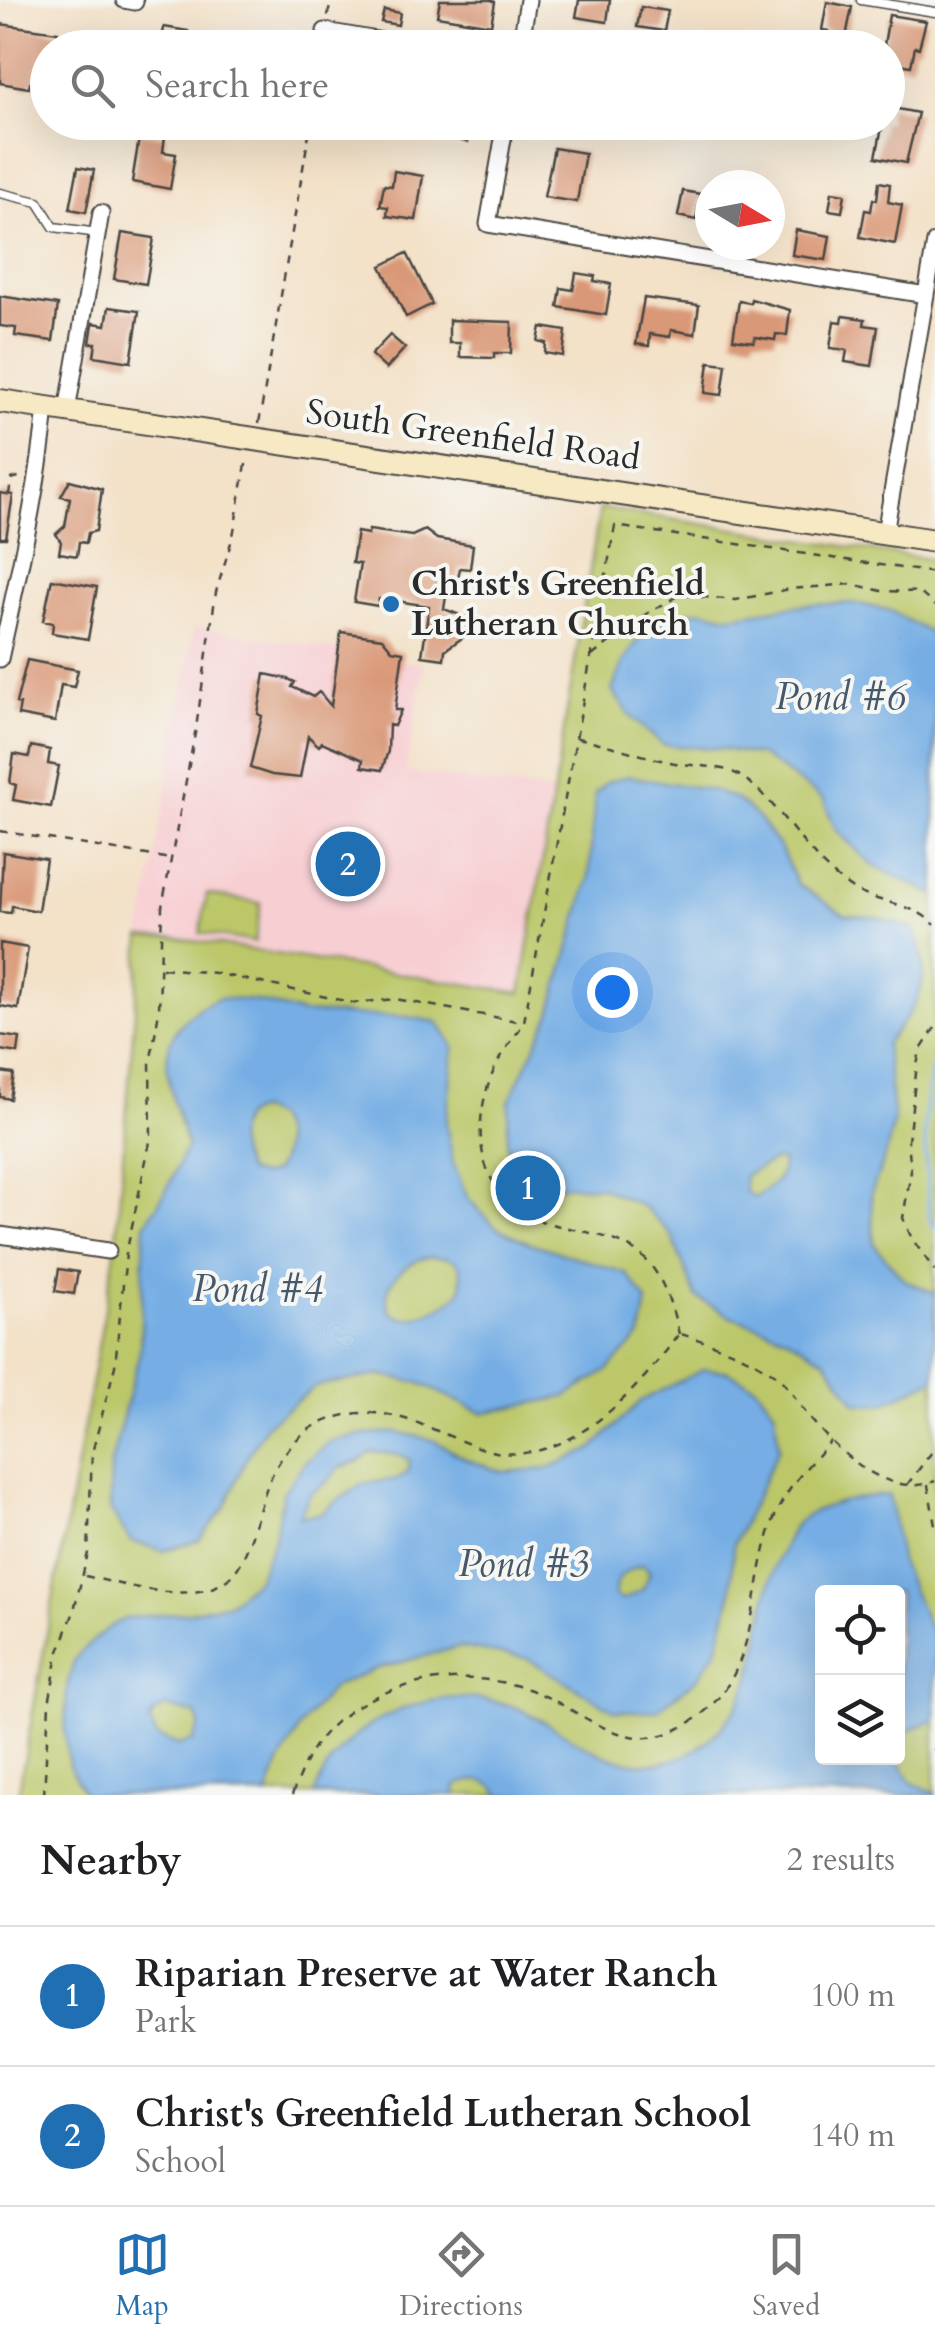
<!DOCTYPE html>
<style>
body{margin:0;font-family:Cardo,serif;background:#f6f6f6;color:#202124}
.controls{position:absolute;right:30px;bottom:30px;display:grid;overflow:hidden;border-radius:10px;box-shadow:0 10px 40px #0002}
.controls button{width:90px;height:90px;display:grid;place-items:center;padding:0;border:0;border-bottom:2px solid #e0e0e0;background:#fff;color:#202124;font:50px sans-serif}
.compass{position:absolute;left:695px;top:170px;width:90px;height:90px;border-radius:50%;background:#fff;box-shadow:0 10px 40px #0002;rotate:100deg}
.you{position:absolute;left:612px;top:992px;width:35px;height:35px;margin:-25px;border:8px solid #fff;border-radius:50%;background:#1a73e8;box-shadow:0 0 0 15px #1a73e833}
.badge{display:grid;place-items:center;width:65px;height:65px;border-radius:50%;background:#1f6fb2;color:#fff;font-size:32px;font-weight:700}
.pin{position:absolute;translate:-50% -50%;border:5px solid #fff;box-shadow:0 2px 10px #0006}
.list{margin:0;padding:0;list-style:none}
h2{display:flex;justify-content:space-between;align-items:center;height:130px;margin:0;padding:0 40px;font-size:42px}
h2 small{font-size:32px;font-weight:400;color:#757577}
.list li{display:grid;grid-template-columns:65px 1fr auto;gap:30px;align-items:center;box-sizing:border-box;height:140px;padding:0 40px;border-top:2px solid #e0e0e0}
.list b{display:block;font-size:38px;white-space:nowrap}
.list p{margin:0;font-size:32px;white-space:nowrap;color:#757577}
.list em{font-size:32px;font-style:normal;color:#757577}
.icon{flex:none;width:55px;height:55px;fill:none;stroke:currentColor;stroke-width:2;stroke-linecap:round;stroke-linejoin:round}
.map{position:relative;flex:none;width:935px;height:1795px;overflow:hidden}
.search{position:absolute;background:#fff;box-shadow:0 10px 40px #0002;left:30px;right:30px;top:30px;height:110px;display:flex;align-items:center;gap:25px;box-sizing:border-box;padding:0 35px;border-radius:55px;color:#757577;font-size:38px}
.sheet{height:410px;background:#fff}
nav{display:flex;justify-content:space-around;align-items:center;box-sizing:border-box;height:140px;border-top:2px solid #e0e0e0;background:#fff;font-size:28px;color:#757577}
nav a{display:grid;justify-items:center;gap:5px}
nav .on{color:#1f6fb2}
.map>svg:first-child{display:block}
.built{fill:#f7cfd3}
.green{fill:#bbc769;stroke:#73794a;stroke-width:2.5;fill-rule:evenodd}
.water{fill:#74ade4;stroke:#506c88;stroke-width:2.5;fill-rule:evenodd}
.lines{fill:none;stroke-linecap:round;stroke-linejoin:round}
.stream{stroke:#74ade4;stroke-width:4}
.building{fill:#d99877}
.service-casing{stroke:#494643;stroke-width:11}
.minor-casing{stroke:#494643;stroke-width:19}
.secondary-casing{stroke:#494643;stroke-width:26}
.path{stroke:#494643;stroke-width:2.5;stroke-dasharray:8 8;stroke-linecap:butt}
.service{stroke:#fff;stroke-width:8}
.minor{stroke:#fff;stroke-width:15}
.secondary{stroke:#f7e9c3;stroke-width:22}
.poi-dot{fill:#1f6fb2;stroke:#f6f6f2;stroke-width:4}
.labels{text-anchor:middle;dominant-baseline:central;stroke-width:8;stroke-linejoin:round;paint-order:stroke}
.street-label{font-size:35px;fill:#2b2b2b;stroke:#f6f6f2}
.poi-label{font-size:35px;font-weight:bold;fill:#2b2b2b;stroke:#f6f6f2;text-anchor:start}
.water-label{font-size:38px;font-style:italic;fill:#45586c;stroke:#f6f6f2}
</style>
<div class="map">
<svg width="935" height="1795" viewBox="0 0 935 1795">
<rect width="100%" height="100%" fill="#f6f6f2"/>
<filter id="ink" filterUnits="userSpaceOnUse"><feTurbulence type="fractalNoise" baseFrequency=".01" numOctaves="2"/><feDisplacementMap in="SourceGraphic" scale="20" xChannelSelector="R" yChannelSelector="G"/><feConvolveMatrix kernelMatrix="1 2 1 2 8 2 1 2 1" color-interpolation-filters="sRGB"/></filter>
<filter id="wash" filterUnits="userSpaceOnUse"><feTurbulence type="fractalNoise" baseFrequency=".0048" numOctaves="4" result="noise"/><feDisplacementMap in="SourceGraphic" scale="40" xChannelSelector="R" yChannelSelector="G"/><feGaussianBlur stdDeviation="2.25" result="paint"/><feColorMatrix in="noise" values="0 0 0 0 0 0 0 0 0 0 0 0 0 0 0 0 0 1.4 0 .05"/><feComposite in="paint" operator="in"/></filter>
<g filter="url(#wash)">
<rect width="100%" height="100%" fill="#f3e1c8"/>
<!-- built -->
<path class="built" d="M194 627 424 664 406 772 554 792 521 994 177 938 141 937Z"/>
<!-- green -->
<path class="green" d="M600 508 935 560V1795H18L115 1252 141 937 177 938 521 993ZM822 1592H898V1758H822Z
M207 894 261 903 255 942 200 933Z"/>
<!-- water -->
<path class="water" d="M853 603 889 610 935 636V895L872 865 836 830 823 799 762 756 722 749 663 745 630 716 612 690 623 662 641 636 670 615 702 610 731 616 801 605Z
M628 776 712 790 738 800 759 819 781 849 797 884 845 915 879 918 914 929C935 979 919 1006 885 1044L894 1119 886 1154 871 1194 874 1244 904 1280 935 1293V1379L882 1404 856 1403 825 1359 783 1335 731 1316 696 1297 671 1234 644 1207 601 1187 540 1185 507 1145 509 1102 551 1013 589 878 595 793 607 782ZM775 1160 783 1162C783 1180 768 1189 754 1198L745 1191 744 1175Z
M219 998 256 1001 300 1013 408 1017 438 1022 454 1047 446 1123 453 1162 468 1199 497 1228 530 1243 626 1273 647 1301 641 1336 607 1371 565 1397 482 1413 420 1383 380 1375 316 1386 266 1425 244 1462 226 1506 199 1540 163 1551 130 1541 110 1509 111 1463 140 1351 145 1225 166 1191 187 1146C169 1084 142 1030 219 998ZM260 1110 275 1118C285 1137 287 1152 274 1172L261 1176 247 1172C236 1151 229 1115 260 1110ZM429 1257C458 1256 464 1262 461 1291 451 1302 441 1307 428 1313 371 1337 375 1268 429 1257Z
M704 1369 726 1371 757 1387 775 1411 779 1448 733 1546 731 1595 717 1650 698 1678 656 1711H615L526 1658 459 1647 375 1669 333 1687 302 1724 278 1766 268 1795H85L69 1766 65 1731 67 1687 74 1661 80 1652 108 1628 126 1618 189 1612 229 1603 258 1578 273 1542 283 1493 304 1463 331 1441 359 1435 397 1432 433 1440 468 1460 503 1472 546 1469 591 1450 641 1401ZM371 1452 401 1455 410 1460 408 1472 397 1479 361 1484C349 1496 332 1500 323 1513L299 1517 310 1494 327 1482 340 1467 358 1462ZM644 1565 650 1573 643 1589 622 1600 615 1596C613 1578 628 1568 644 1565ZM165 1707 196 1714 200 1725 193 1741 179 1745 157 1737 150 1722 153 1714Z
M889 1495 901 1564 935 1641V1720L907 1731 899 1762 912 1783 935 1792V1795H500C490 1778 471 1777 455 1787L456 1795H314C319 1784 324 1771 331 1761 373 1705 460 1681 524 1711 570 1733 616 1777 671 1760 693 1754 705 1744 721 1728 769 1678 753 1608 782 1551 786 1543 790 1530 796 1524 816 1504 862 1496 889 1495ZM822 1592H898V1758H822Z"/>
<g class="lines">
<!-- stream -->
<path class="stream" d="M935 1061C918 1110 928 1166 929 1217L935 1230"/>
</g>
<g id="blocks">
<!-- building -->
<path class="building" d="M440 0H491L495 2 491 25 437 16Z
M579 0H610L607 22 576 17Z
M827 2 852 7 844 47 827 44 829 31 822 30Z
M641 7 668 11 664 31 637 27Z
M384 10 400 13 398 25 381 22Z
M889 15 926 21 919 48 915 47 911 66 888 62V48L884 45Z
M0 24 58 32 56 48H48V69L38 68 36 84 30 83 29 88 0 83Z
M164 27 188 31 185 48H161Z
M83 34 110 38 108 48H81Z
M888 107 918 113 906 163 876 157 883 122H888Z
M451 122H471L468 142 448 138Z
M140 132 165 136 163 152 176 154 170 189 132 182Z
M554 148 585 153 577 202 544 197Z
M78 167 94 170 86 212 70 209Z
M394 171 423 176 416 220 387 216 388 207 380 206 384 185 392 186Z
M879 182 890 184 888 202 902 205 895 244 860 237 865 210 871 211 873 199 877 200Z
M683 191 701 194 696 220 678 216Z
M832 192 845 194 842 212 829 210Z
M796 230 830 236 826 260 792 255Z
M122 233 154 238 146 284 114 279Z
M407 253 432 304 406 317 381 266Z
M576 273 595 276 594 281 611 284 606 315 558 307 561 288 573 290Z
M0 296 58 305 53 341 15 336 16 328 0 326Z
M644 298 699 305 695 334 671 330 670 337 650 334 649 346 636 344Z
M751 299 790 310 787 335 776 334 775 340 755 337 754 342 733 339 739 301 750 303Z
M109 307 139 311 131 362 94 356 96 343H90L93 323 106 325Z
M843 316 865 319 864 325 878 327 872 366 845 362 847 350 830 348 834 321 842 322Z
M449 320 512 322 511 353H494V358L460 357V343H449Z
M541 327 566 331 563 356 545 353 546 343 538 341Z
M390 335 405 348 386 369 371 355Z
M709 362 726 364 722 395 705 393Z
M70 480 102 489 96 531 88 533 86 543 79 542 77 556 59 553 61 542 56 534 65 526 70 498 61 496Z
M0 493 13 495 6 538H0Z
M369 530 412 536 425 530 437 539 473 545 470 569 460 568 458 579 449 578 444 609 468 618 465 636 445 650 444 659 422 656 429 606 384 599H379L378 606 354 602 360 564 352 563 357 532 368 534Z
M52 579 97 587 88 639 52 633 53 623 43 621Z
M341 632 382 638 392 650 403 652 395 710H401L394 726 389 725 388 751 382 770 362 767 363 760 322 742 319 746 308 736 300 778 272 775 250 768 262 716 258 714 265 674 288 679 295 682 292 687 313 697 319 692 331 706Z
M27 660 78 670 74 687 61 685 55 722 18 715 20 704 16 703Z
M31 746 50 750 48 764 59 766 51 807 13 800 16 785 10 783 14 754 29 757Z
M3 852 46 859 38 911 12 906 11 913 0 912Z
M0 943 28 948 18 1009 0 1006Z
M0 1035 20 1038 18 1053 0 1050Z
M0 1072 14 1074 10 1099 0 1097Z
M59 1269 78 1272 74 1294 55 1291Z"/>
</g>
</g>
<g filter="url(#ink)">
<use href="#blocks" fill-opacity="0" stroke="#494643" stroke-width="2.5"/>
<g class="lines">
<!-- service casing -->
<g class="service-casing">
<path id="service" d="M861 0 935 12
M0 193 38 202 54 227 98 233"/>
</g>
<!-- minor casing -->
<g class="minor-casing">
<path id="minor" d="M124 0 135 2
M325 31 424 48
M520 48 528 0
M506 122 488 224 926 295
M67 411 101 213
M885 533 935 242
M0 659C18 575 38 493 46 408
M0 1235 108 1251"/>
</g>
<!-- secondary casing -->
<g class="secondary-casing">
<path id="secondary" d="M0 401 935 541"/>
</g>
<!-- path -->
<path class="path" d="M328 16 331 0
M259 423 311 122
M9 495 11 479 22 476
M592 656 641 617 680 595 736 600 790 589 852 584 882 591 919 592 935 606
M577 738C610 744 642 757 675 763 702 768 726 763 749 782 787 813 809 861 851 888 878 905 912 901 935 925
M0 831 171 859
M162 968 215 973 354 1003 395 999 522 1022
M935 1028 920 1051 917 1065 908 1141 911 1171 903 1218 912 1239 935 1271
M679 1334C673 1310 665 1282 649 1263 625 1236 583 1232 551 1224 477 1205 467 1129 495 1068 502 1051 515 1038 524 1022L615 526 935 573
M681 1334C712 1344 746 1354 773 1373 786 1383 793 1395 802 1408 830 1445 885 1501 935 1481
M907 1485 935 1448
M928 1485 935 1525
M85 1576C128 1585 214 1614 240 1564 257 1533 259 1495 278 1464 288 1447 302 1431 321 1423 382 1396 425 1429 480 1448 561 1476 636 1393 678 1335
M933 1749H935
M44 1795 49 1704 58 1654 73 1614 88 1553 92 1453 115 1366 126 1254 151 1137 150 1064 159 1011 162 907 196 728 216 592 233 536 247 459
M292 1795C298 1779 305 1761 314 1747 358 1682 458 1665 528 1689 580 1707 623 1759 682 1727 760 1685 747 1601 771 1527 782 1493 806 1467 831 1441"/>
<!-- service -->
<use href="#service" class="service"/>
<!-- minor -->
<use href="#minor" class="minor"/>
<!-- secondary -->
<use href="#secondary" class="secondary"/>
</g>
</g>
<!-- markers -->
<circle class="poi-dot" cx="391" cy="604" r="10"/>
<g class="labels">
<!-- street labels -->
<g class="street-label">
<text transform="translate(473 435) rotate(8)">South Greenfield Road</text>
</g>
<!-- poi labels -->
<g class="poi-label">
<text x="411" y="584">Christ's Greenfield<tspan x="411" dy="40">Lutheran Church</tspan></text>
</g>
<!-- water labels -->
<g class="water-label">
<text x="840" y="697">Pond #6</text>
<text x="257" y="1289">Pond #4</text>
<text x="523" y="1564">Pond #3</text>
</g>
</g>
</svg>
<div class="controls">
<button><svg class="icon" aria-label="locate" viewBox="0 0 24 24"><circle cx="12" cy="12" r="6"/><path d="M12 2v4M12 18v4M2 12h4M18 12h4"/></svg></button>
<button><svg class="icon" aria-label="layers" viewBox="0 0 24 24"><path d="M12 4l9 5-9 5-9-5zM3 14l9 5 9-5"/></svg></button>
</div>
<svg class="compass" viewBox="-18 -18 36 36"><path d="M0-13l5 13h-10z" fill="#e53935"/><path d="M0 13l5-13h-10z" fill="#757577"/></svg>
<div class="you"></div>
<div class="pin badge" style="left:528px;top:1188px">1</div>
<div class="pin badge" style="left:348px;top:864px">2</div>
<div class="search"><svg class="icon" aria-label="search" viewBox="0 0 24 24"><circle cx="10" cy="10" r="6"/><path d="M15 15l6 6"/></svg>Search here</div>
</div>
<section class="sheet">
<h2>Nearby<small>2 results</small></h2>
<ul class="list">
<li><span class="badge">1</span><div><b>Riparian Preserve at Water Ranch</b><p>Park</p></div><em>100 m</em></li>
<li><span class="badge">2</span><div><b>Christ's Greenfield Lutheran School</b><p>School</p></div><em>140 m</em></li>
</ul>
</section>
<nav>
<a class="on"><svg class="icon" aria-label="map" viewBox="0 0 24 24"><path d="M3 6l6-2 6 2 6-2v14l-6 2-6-2-6 2zM9 4v14M15 6v14"/></svg>Map</a>
<a><svg class="icon" aria-label="directions" viewBox="0 0 24 24"><path d="M12 3l9 9-9 9-9-9zM9 14v-3h6M13 9l2 2-2 2"/></svg>Directions</a>
<a><svg class="icon" aria-label="saved" viewBox="0 0 24 24"><path d="M7 4h10v16l-5-4-5 4z"/></svg>Saved</a>
</nav>
